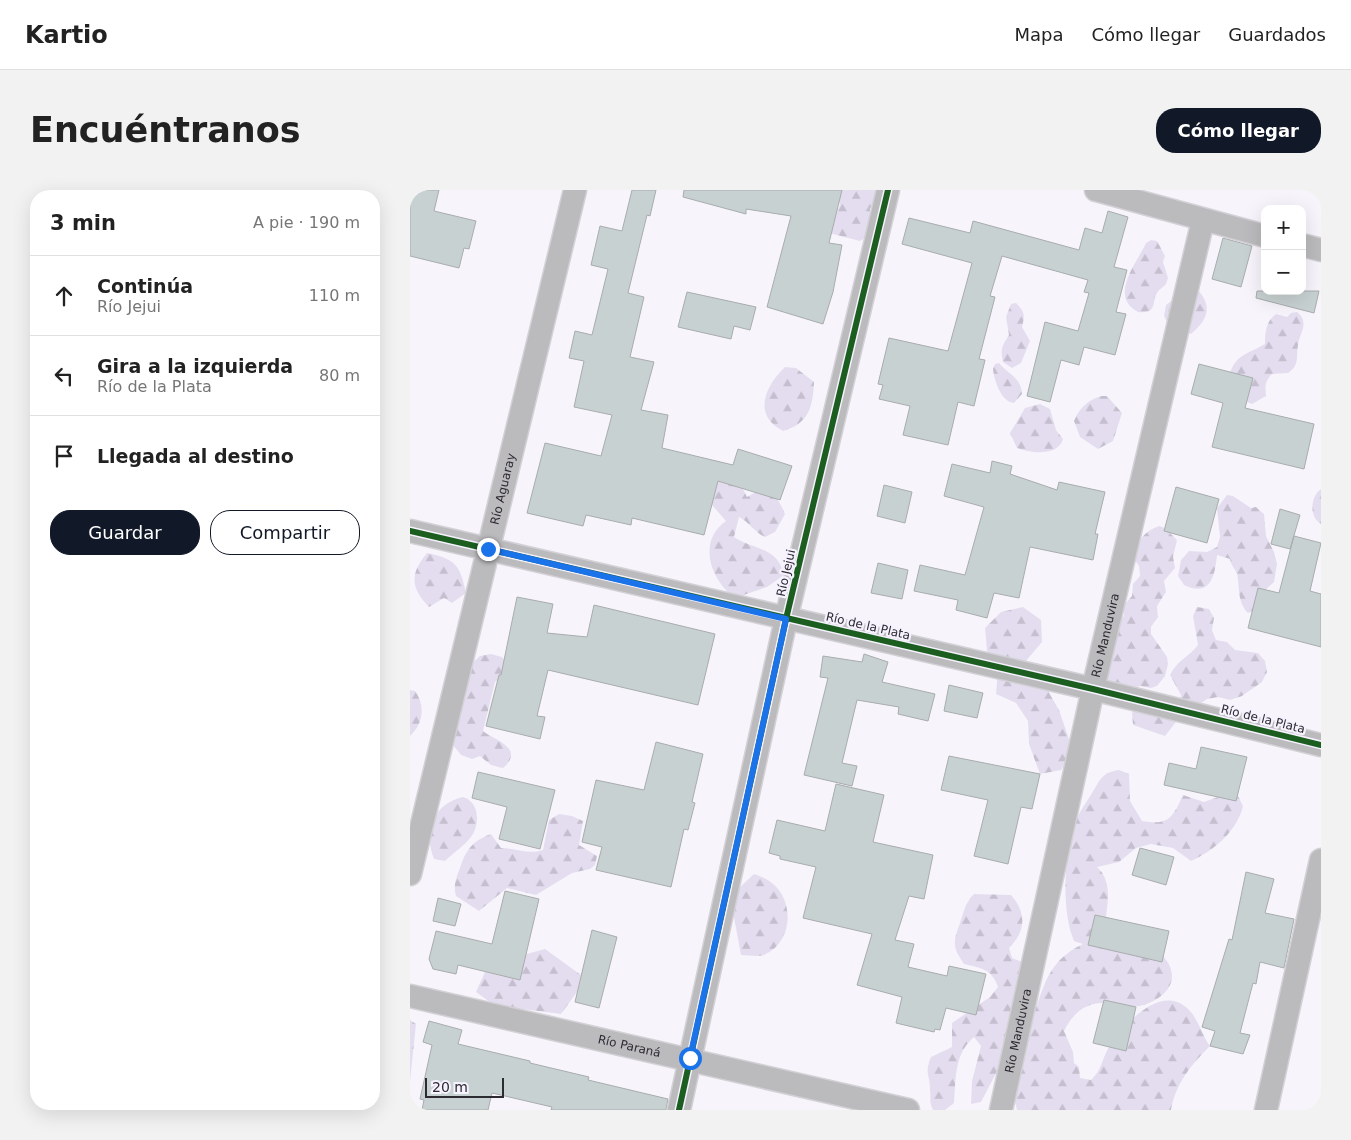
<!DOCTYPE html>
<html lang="es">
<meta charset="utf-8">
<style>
body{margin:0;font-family:"DejaVu Sans",sans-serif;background:#f2f2f2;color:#222}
.controls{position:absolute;right:15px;top:15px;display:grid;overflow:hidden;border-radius:10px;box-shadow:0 5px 20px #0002}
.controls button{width:45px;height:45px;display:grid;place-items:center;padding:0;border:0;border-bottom:1px solid #e0e0e0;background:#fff;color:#222;font:25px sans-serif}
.scale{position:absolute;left:15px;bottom:12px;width:79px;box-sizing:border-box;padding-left:5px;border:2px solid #2d2a32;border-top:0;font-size:14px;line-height:18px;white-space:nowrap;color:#2d2a32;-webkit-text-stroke:4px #f6f2fe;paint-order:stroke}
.stop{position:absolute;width:15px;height:15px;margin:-11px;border:4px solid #1a73e8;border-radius:50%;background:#fff}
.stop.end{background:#1a73e8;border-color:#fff;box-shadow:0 1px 5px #0008}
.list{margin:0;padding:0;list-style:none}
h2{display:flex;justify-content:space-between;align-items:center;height:65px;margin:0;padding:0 20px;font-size:21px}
h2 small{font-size:16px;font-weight:400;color:#767676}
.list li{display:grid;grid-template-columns:32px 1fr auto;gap:15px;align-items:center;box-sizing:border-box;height:80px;padding:0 20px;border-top:1px solid #e0e0e0}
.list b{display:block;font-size:19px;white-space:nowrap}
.list p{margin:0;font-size:16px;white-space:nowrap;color:#767676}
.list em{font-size:16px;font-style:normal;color:#767676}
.actions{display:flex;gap:10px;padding:15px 20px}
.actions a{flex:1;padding:11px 0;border:1px solid #111827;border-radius:20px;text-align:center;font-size:18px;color:#111827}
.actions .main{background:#111827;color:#fff}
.icon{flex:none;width:28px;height:28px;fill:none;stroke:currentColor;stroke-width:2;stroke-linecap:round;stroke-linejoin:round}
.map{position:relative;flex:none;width:911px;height:920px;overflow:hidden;border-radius:20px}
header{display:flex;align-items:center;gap:30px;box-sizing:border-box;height:70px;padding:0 25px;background:#fff;border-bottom:1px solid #e0e0e0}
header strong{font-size:24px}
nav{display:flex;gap:28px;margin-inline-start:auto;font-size:18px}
.intro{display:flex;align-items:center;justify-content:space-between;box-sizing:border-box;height:120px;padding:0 30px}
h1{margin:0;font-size:35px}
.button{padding:12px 22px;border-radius:20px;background:#111827;color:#fff;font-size:18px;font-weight:700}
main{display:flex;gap:30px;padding:0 30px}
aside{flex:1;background:#fff;border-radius:20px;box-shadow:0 5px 20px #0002}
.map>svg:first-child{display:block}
.forest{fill:url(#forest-firs)}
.building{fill:#c8d1d1;stroke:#a8acad}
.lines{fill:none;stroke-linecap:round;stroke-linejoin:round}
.street-casing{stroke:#d3d1d6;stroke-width:25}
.street{stroke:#bbbabd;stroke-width:22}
.cycleway-casing{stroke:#f6f2fe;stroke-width:9}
.cycleway{stroke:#1b5e20;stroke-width:6}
.route{stroke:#1a73e8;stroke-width:6}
.labels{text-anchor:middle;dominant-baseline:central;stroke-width:4.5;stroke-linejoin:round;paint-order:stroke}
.street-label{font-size:12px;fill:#2d2a32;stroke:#f6f2fe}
</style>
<header>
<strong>Kartio</strong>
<nav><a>Mapa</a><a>Cómo llegar</a><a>Guardados</a></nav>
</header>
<div class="intro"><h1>Encuéntranos</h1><a class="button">Cómo llegar</a></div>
<main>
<aside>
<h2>3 min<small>A pie · 190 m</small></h2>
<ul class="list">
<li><svg class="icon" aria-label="ahead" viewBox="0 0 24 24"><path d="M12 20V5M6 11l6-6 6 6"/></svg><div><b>Continúa</b><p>Río Jejui</p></div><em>110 m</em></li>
<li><svg class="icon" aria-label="left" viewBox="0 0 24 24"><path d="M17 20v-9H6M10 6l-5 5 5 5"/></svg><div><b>Gira a la izquierda</b><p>Río de la Plata</p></div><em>80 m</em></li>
<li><svg class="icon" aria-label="arrive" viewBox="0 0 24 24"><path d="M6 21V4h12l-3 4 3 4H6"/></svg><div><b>Llegada al destino</b></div></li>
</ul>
<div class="actions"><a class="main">Guardar</a><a>Compartir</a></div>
</aside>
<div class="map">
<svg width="911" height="920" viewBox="0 0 911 920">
<defs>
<pattern id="forest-firs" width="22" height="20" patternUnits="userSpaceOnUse" patternTransform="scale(1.25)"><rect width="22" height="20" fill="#e4ddf0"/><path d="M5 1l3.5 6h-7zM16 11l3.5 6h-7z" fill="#c4bece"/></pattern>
</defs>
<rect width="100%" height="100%" fill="#f7f5fb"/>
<!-- forest -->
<path class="forest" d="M427 0H469L460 19 461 25 455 48 450 51 419 43 430 15Z
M741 50 747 51 755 66 753 72 758 88 756 94C754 97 749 99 747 103 741 113 748 124 728 122 698 106 727 73 736 53Z
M788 100C804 118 796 131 781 144L759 136 754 126 756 115 765 108Z
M606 113C615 122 615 125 612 137L620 151 611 173 602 178 593 172C590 159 592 156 599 145L596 127 601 114Z
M887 122C900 133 890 142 888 155 886 167 890 175 878 183L862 184C855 191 855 196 856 206L842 214 837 212 820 183C826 164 840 163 855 154 855 142 856 131 866 124L877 127 881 123Z
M589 173C598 184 611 187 612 204L604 213C591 212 584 190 583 179L585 174Z
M375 177 386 178 404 192C403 216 399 234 373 241 342 225 355 196 375 177Z
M691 206H697L712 223 703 251 688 259 670 247 664 231C669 218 678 210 691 206Z
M630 214 640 219 646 240 653 249C648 267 620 263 607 258L600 243 615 218Z
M303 283 332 297 337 307 351 299C366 305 369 310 375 324L365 342 355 347C344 342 339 332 329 327L324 347C344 360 368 357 374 385L357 397 325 408C300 390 287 351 316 331L302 315Z
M911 299V334C899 327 900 307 911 299Z
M817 305 823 306 841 318 846 317 854 324 856 346 864 362 867 374 864 392 851 404 845 420 838 423C827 412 830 398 827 384 825 378 821 376 820 369L807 365C805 385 801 408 774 395L768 386 771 370 779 361 797 362 807 357 810 347 807 318Z
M749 336 755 338 767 350 763 367 765 378 754 391 756 402 747 416 748 427 741 437V444L757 467 758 474 755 486 747 496 741 498 730 496 725 498 695 497C690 480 677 458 685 441L710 430 714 426V415L722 406 723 394 730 386 729 376 722 366C727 352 734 341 749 336Z
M17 363C44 369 50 373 56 403L42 413 34 408 19 417C0 397 0 384 17 363Z
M613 417 631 430 632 452 615 472 616 494 638 501 649 520 663 561 651 580 630 584 619 554 618 531 606 513 586 504 588 481 577 461 575 438 591 422Z
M787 417 799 419 804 428 802 440 806 450 817 452 825 460 848 463 855 471 857 482 852 492 832 506 820 510 808 507 797 509 769 528 755 546 723 535 722 523 726 513 769 516 771 505 760 485C767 470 779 467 788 455L783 426Z
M81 464 92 467 96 472 95 484 85 492 73 541C84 550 116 558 93 578L81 575 70 566 62 569 51 565 38 549 61 474 70 466Z
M0 500 5 501C16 516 13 534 0 546Z
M709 580 719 584 720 611 732 631C759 636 763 627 773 605L794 612 816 604 828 606 833 616C827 641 804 661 781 671L763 658 741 654 726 658 709 672 687 677C705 693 696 719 694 741L752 765C776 790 753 813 724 817 709 819 695 808 678 816 667 820 659 831 654 841L663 862 664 873 669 877 670 888 681 890C693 879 692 866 701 854 715 833 751 794 777 818 789 829 791 844 800 856 781 875 766 893 761 920H607L594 868 571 912 561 914 562 891 571 856 564 847C544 864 546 889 544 913L535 920H523C519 912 521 908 520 900 520 884 514 884 521 867L542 857V833L580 807 588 797C582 779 571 778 554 774 542 757 543 752 550 733 554 721 555 713 564 704L601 705C617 723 616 741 599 758L602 768 612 772 619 805 620 834C634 800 635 772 673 754L664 751C651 721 654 664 665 633 669 622 676 613 682 603 691 589 691 583 709 580Z
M53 607C70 612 70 635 61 647 54 656 43 663 35 671L24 669C13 641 23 614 53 607Z
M149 624 162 626 173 631 169 655 187 666 185 675 180 679 162 683 126 705 97 698 69 721 46 706C43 695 46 688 50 678 56 660 62 651 81 644L91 658C107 658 118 665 133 660L139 630Z
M344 684C350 686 357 689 362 693 385 711 383 753 354 765 348 767 338 765 331 765L323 722 328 699Z
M135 759 171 785 167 802 151 824 84 815 66 802 75 782 95 778 113 765Z
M0 830 6 834 0 891Z"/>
<!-- building -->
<path class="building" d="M0 0H29L24 21 66 31 59 59 54 58 49 78 0 66Z
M222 0H246L240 26 237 25 218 103 234 107 220 167 244 172 231 220 258 225 252 258 323 275 328 259 382 276 370 310 308 291 294 345 222 328 221 335 176 325 173 336 117 323 135 253 191 266 202 225 164 217 174 171 159 168 165 141 182 145 198 79 181 75 190 36 212 41Z
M274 0H432L419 53 432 55 423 102 413 134 357 117 381 26 336 19V24L273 7Z
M698 21 718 27 704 77 717 80 706 122 716 124 705 165 674 157 669 175 651 170 640 212 617 206 635 132 668 141 679 103 674 102 678 90 592 66 580 106 585 107 569 169 575 170 564 216 548 212 538 255 493 245 500 216 469 209 473 195 468 194 479 148 538 161 562 73 492 54 499 28 560 43 563 31 669 60 675 38 692 43Z
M813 48 842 56 831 97 802 89Z
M847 101H909L904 123 846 108Z
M277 102 346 117 340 140 324 136 321 149 268 137Z
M789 174 843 188 835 218 904 234 894 279 802 257 813 213 781 204Z
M582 271 602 276 600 284 647 300 649 292 695 302 685 344H688L683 370 620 357 609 408 584 403 577 428 546 420 548 410 504 401 510 375 555 385 574 317 534 306 542 274 580 283Z
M474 295 502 302 495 333 467 326Z
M766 297 809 309 797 353 754 341Z
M870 319 890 325 880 359 861 354Z
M884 346 911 353 900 401 911 404V457L838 438 848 398 869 403Z
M468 373 498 380 492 409 461 403Z
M107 407 143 414 137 443 177 447 184 415 305 444 288 515 138 480 127 526 135 527 130 549 76 536 89 485H91Z
M454 464 478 472 472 492 525 504 518 531 488 524 489 517 447 510 432 573 447 576 442 596 394 585 418 488 410 487 413 466 452 472Z
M539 495 573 503 567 528 534 521Z
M246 552 293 564 282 612 285 613 278 640 274 639 261 697 186 680 192 657 172 652 186 590 234 600Z
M791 557 837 567 826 611 754 595 759 573 786 579Z
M539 566 630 584 622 619 611 617 598 674 564 666 578 610 531 600Z
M68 582 145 600 130 659 89 649 97 617 62 608Z
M426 594 474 605 463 652 523 665 514 709 499 706 485 750 504 754 498 777 537 786 539 776 576 784 566 825 536 818 530 840 525 839 524 842 486 833 492 807 447 795 462 744 393 728 406 677 370 669V666L359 663 367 630 415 641Z
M730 658 764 667 756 695 722 685Z
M836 682 864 689 855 723 884 729 874 778 850 772 846 794 843 793 830 843 840 845 833 864 800 856 805 841 792 837 819 749 822 750Z
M95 701 129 709 110 790 48 775 46 784 23 779 19 769 26 741 82 754Z
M28 708 51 714 45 736 23 731Z
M685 725 759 741 752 772 678 755Z
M182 740 207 747 189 818 165 812Z
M694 810 726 817 716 861 683 853Z
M19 831 52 840 48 854 120 871V873L179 887 178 890 258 909 256 920H141L142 917 82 903 78 920H12L14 910 10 909 22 855 13 852Z"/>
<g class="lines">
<!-- street casing -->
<g class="street-casing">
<g id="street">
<path d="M686 0 855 46"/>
<path d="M892 55 911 60"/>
<path d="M0 341 683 499 911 555"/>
<path id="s1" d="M0 684 165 0"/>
<path id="s2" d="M0 806 498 920"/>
<path d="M269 920 376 429 478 0"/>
<path id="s3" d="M591 920 683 499 793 30"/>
<path d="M856 920 911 670"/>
</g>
</g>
<!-- street -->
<use href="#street" class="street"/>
<!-- cycleway casing -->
<g class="cycleway-casing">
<path id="cycleway" d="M0 341 683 499 911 555
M269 920 376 429 478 0"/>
</g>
<!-- cycleway -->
<use href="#cycleway" class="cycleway"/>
</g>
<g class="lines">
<!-- route -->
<path class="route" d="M78 359 376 429 280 868"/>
</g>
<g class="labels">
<!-- street labels -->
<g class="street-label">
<text stroke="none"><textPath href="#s1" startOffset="396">Río Aguaray</textPath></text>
<text transform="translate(376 383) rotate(-77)">Río Jejui</text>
<text transform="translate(458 436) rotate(13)">Río de la Plata</text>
<text stroke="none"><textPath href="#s3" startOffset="486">Río Manduvira</textPath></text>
<text transform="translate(853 529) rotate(14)">Río de la Plata</text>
<text stroke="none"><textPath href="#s3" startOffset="81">Río Manduvira</textPath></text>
<text stroke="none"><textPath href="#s2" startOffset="225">Río Paraná</textPath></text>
</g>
</g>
</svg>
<div class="controls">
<button>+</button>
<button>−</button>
</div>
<div class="scale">20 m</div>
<div class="stop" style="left:280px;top:868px"></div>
<div class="stop end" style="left:78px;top:359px"></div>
</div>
</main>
